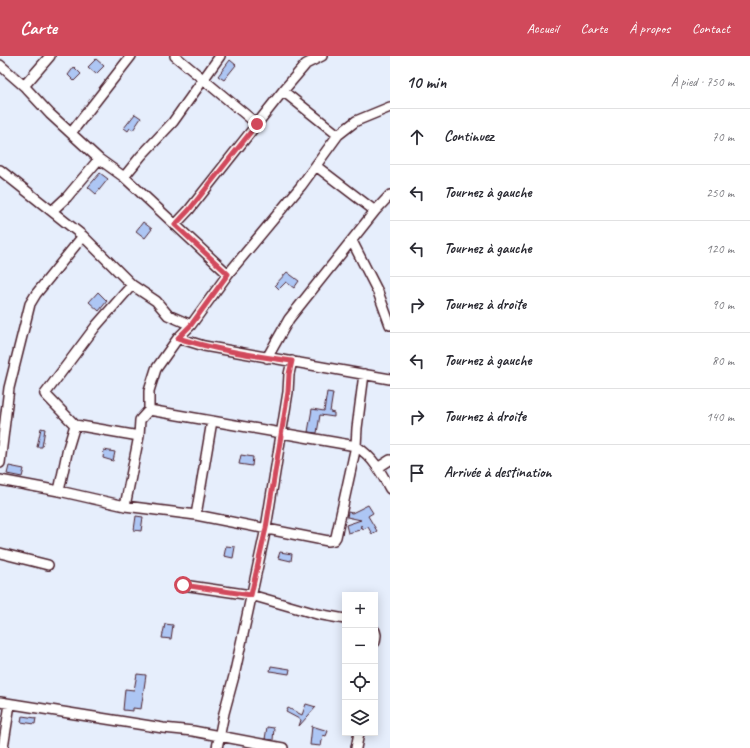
<!DOCTYPE html>
<html lang="fr">
<meta charset="utf-8">
<style>
body{margin:0;font-family:Caveat,sans-serif;background:#f2f2f3;color:#2b2b33}
.controls{position:absolute;right:12px;bottom:12px;display:grid;overflow:hidden;border-radius:0px;box-shadow:0 2px 10px #0003}
.controls button{width:36px;height:36px;display:grid;place-items:center;padding:0;border:0;border-bottom:1px solid #e1e1e2;background:#fff;color:#2b2b33;font:20px sans-serif}
.stop{position:absolute;width:12px;height:12px;margin:-9px;border:3px solid #d1495b;border-radius:50%;background:#fff}
.stop.end{background:#d1495b;border-color:#fff;box-shadow:0 1px 4px #0008}
.list{margin:0;padding:0;list-style:none}
h2{display:flex;justify-content:space-between;align-items:center;height:52px;margin:0;padding:0 16px;font-size:17px}
h2 small{font-size:13px;font-weight:400;color:#7c7c81}
.list li{display:grid;grid-template-columns:26px 1fr auto;gap:12px;align-items:center;box-sizing:border-box;height:56px;padding:0 16px;border-top:1px solid #e1e1e2}
.list b{display:block;font-size:15px;white-space:nowrap}
.list em{font-size:13px;font-style:normal;color:#7c7c81}
.icon{flex:none;width:22px;height:22px;fill:none;stroke:currentColor;stroke-width:2;stroke-linecap:round;stroke-linejoin:round}
.map{position:relative;flex:none;width:390px;height:692px;overflow:hidden}
header{display:flex;align-items:center;gap:24px;box-sizing:border-box;height:56px;padding:0 20px;background:#d1495b;color:#fff}
header strong{font-size:19px}
nav{display:flex;gap:22px;margin-inline-start:auto;font-size:14px}
main{display:flex}
aside{flex:1;background:#fff}
.map>svg:first-child{display:block}
.building{fill:#adc6f4;stroke:#4a1f2b}
.lines{fill:none;stroke-linecap:round;stroke-linejoin:round}
.minor-casing{stroke:#4a1f2b;stroke-width:12}
.minor{stroke:#fff;stroke-width:9}
.route{stroke:#d1495b;stroke-width:5}
</style>
<header>
<strong>Carte</strong>
<nav><a>Accueil</a><a>Carte</a><a>À propos</a><a>Contact</a></nav>
</header>
<main>
<div class="map">
<svg width="390" height="692" viewBox="0 0 390 692">
<rect width="100%" height="100%" fill="#e6eefc"/>
<filter id="ink" filterUnits="userSpaceOnUse"><feTurbulence type="fractalNoise" baseFrequency=".025" numOctaves="2"/><feDisplacementMap in="SourceGraphic" scale="8" xChannelSelector="R" yChannelSelector="G"/><feConvolveMatrix kernelMatrix="1 2 1 2 8 2 1 2 1" color-interpolation-filters="sRGB"/></filter>
<g filter="url(#ink)">
<!-- building -->
<path class="building" d="M96 3 104 10 96 18 88 11Z
M230 4 236 9 224 24 218 20Z
M74 11 81 18 74 25 68 19Z
M135 58 141 62 133 74 130 72 128 75 124 72Z
M100 117 108 123 96 138 88 131Z
M143 166 152 173 145 182 136 175Z
M287 216 299 225 294 232 286 226 279 233 275 229Z
M98 236 107 245 99 255 89 246Z
M327 336 333 337 330 356 334 357V361L320 359 317 377 308 376 312 353 324 355Z
M41 372 45 373 42 391H37Z
M104 394 115 396 113 405 103 402Z
M241 399 253 401 252 410 239 408Z
M9 410 24 413 22 421 7 418Z
M368 449 373 457 368 460 377 475 372 478 368 471 363 473 361 469 360 474 348 477 346 469 361 464 347 461 348 456 352 457Z
M136 460 143 461 141 475 134 474Z
M226 490 235 491 233 502 224 500Z
M280 496 292 498 291 505 278 502Z
M165 568 173 569 171 583 162 582Z
M271 610 290 613 289 618 270 615Z
M137 618 146 619 141 653 133 652V655L123 654 125 633 134 634Z
M306 648 316 651 299 670 301 664 286 656 288 652 302 659Z
M22 660 36 662 35 668 21 666Z
M312 670 328 675 326 680 323 679 321 690 310 689Z
M267 671 274 672 273 684 265 683Z"/>
<g class="lines">
<!-- minor casing -->
<g class="minor-casing">
<path id="minor" d="M175 0 257 68
M0 9 24 30 50 58 99 103 124 121 228 218
M24 30 50 0
M283 35 338 79
M71 77 131 0
M316 110 375 155
M0 114 83 180 132 229 156 245 168 259 191 269
M124 121 141 100 173 66 220 0
M52 155 67 141 99 103
M175 169 189 154 283 35 306 8 322 0
M352 185 378 236 390 269
M132 229 96 270 45 338 75 369 139 380
M178 282 204 290 390 323
M267 302 289 263 375 155 390 139
M149 354 356 390C373 401 381 416 390 433
M0 407 9 332 30 248 36 238 83 180
M379 411 390 404
M0 424 59 435 125 450 196 459 328 485 334 484 336 481 356 390 357 372 364 318
M59 435 68 392 75 369
M125 450 139 380 140 364 149 354V335L156 313 178 282 191 269 228 218 301 130 338 79 356 65 390 51
M196 459 212 365
M0 497 48 509
M183 529 251 539 317 558 345 563
M375 575 376 579 375 586
M0 646 163 672 193 675 283 692
M3 692 10 648
M217 692 224 657 234 620 266 472 288 336 289 318 292 305
M356 692 359 677"/>
</g>
<!-- minor -->
<use href="#minor" class="minor"/>
</g>
</g>
<g class="lines" filter="url(#ink)">
<!-- route -->
<path class="route" d="M183 529 251 539 266 472 288 336 289 318 292 305C253 300 215 294 178 282L191 269 228 218 175 169 189 154 257 68"/>
</g>
</svg>
<div class="controls">
<button>+</button>
<button>−</button>
<button><svg class="icon" aria-label="locate" viewBox="0 0 24 24"><circle cx="12" cy="12" r="6"/><path d="M12 2v4M12 18v4M2 12h4M18 12h4"/></svg></button>
<button><svg class="icon" aria-label="layers" viewBox="0 0 24 24"><path d="M12 4l9 5-9 5-9-5zM3 14l9 5 9-5"/></svg></button>
</div>
<div class="stop" style="left:183px;top:529px"></div>
<div class="stop end" style="left:257px;top:68px"></div>
</div>
<aside>
<h2>10 min<small>À pied · 750 m</small></h2>
<ul class="list">
<li><svg class="icon" aria-label="ahead" viewBox="0 0 24 24"><path d="M12 20V5M6 11l6-6 6 6"/></svg><div><b>Continuez</b></div><em>70 m</em></li>
<li><svg class="icon" aria-label="left" viewBox="0 0 24 24"><path d="M17 20v-9H6M10 6l-5 5 5 5"/></svg><div><b>Tournez à gauche</b></div><em>250 m</em></li>
<li><svg class="icon" aria-label="left" viewBox="0 0 24 24"><path d="M17 20v-9H6M10 6l-5 5 5 5"/></svg><div><b>Tournez à gauche</b></div><em>120 m</em></li>
<li><svg class="icon" aria-label="right" viewBox="0 0 24 24"><path d="M7 20v-9h11M14 6l5 5-5 5"/></svg><div><b>Tournez à droite</b></div><em>90 m</em></li>
<li><svg class="icon" aria-label="left" viewBox="0 0 24 24"><path d="M17 20v-9H6M10 6l-5 5 5 5"/></svg><div><b>Tournez à gauche</b></div><em>80 m</em></li>
<li><svg class="icon" aria-label="right" viewBox="0 0 24 24"><path d="M7 20v-9h11M14 6l5 5-5 5"/></svg><div><b>Tournez à droite</b></div><em>140 m</em></li>
<li><svg class="icon" aria-label="arrive" viewBox="0 0 24 24"><path d="M6 21V4h12l-3 4 3 4H6"/></svg><div><b>Arrivée à destination</b></div></li>
</ul>
</aside>
</main>
